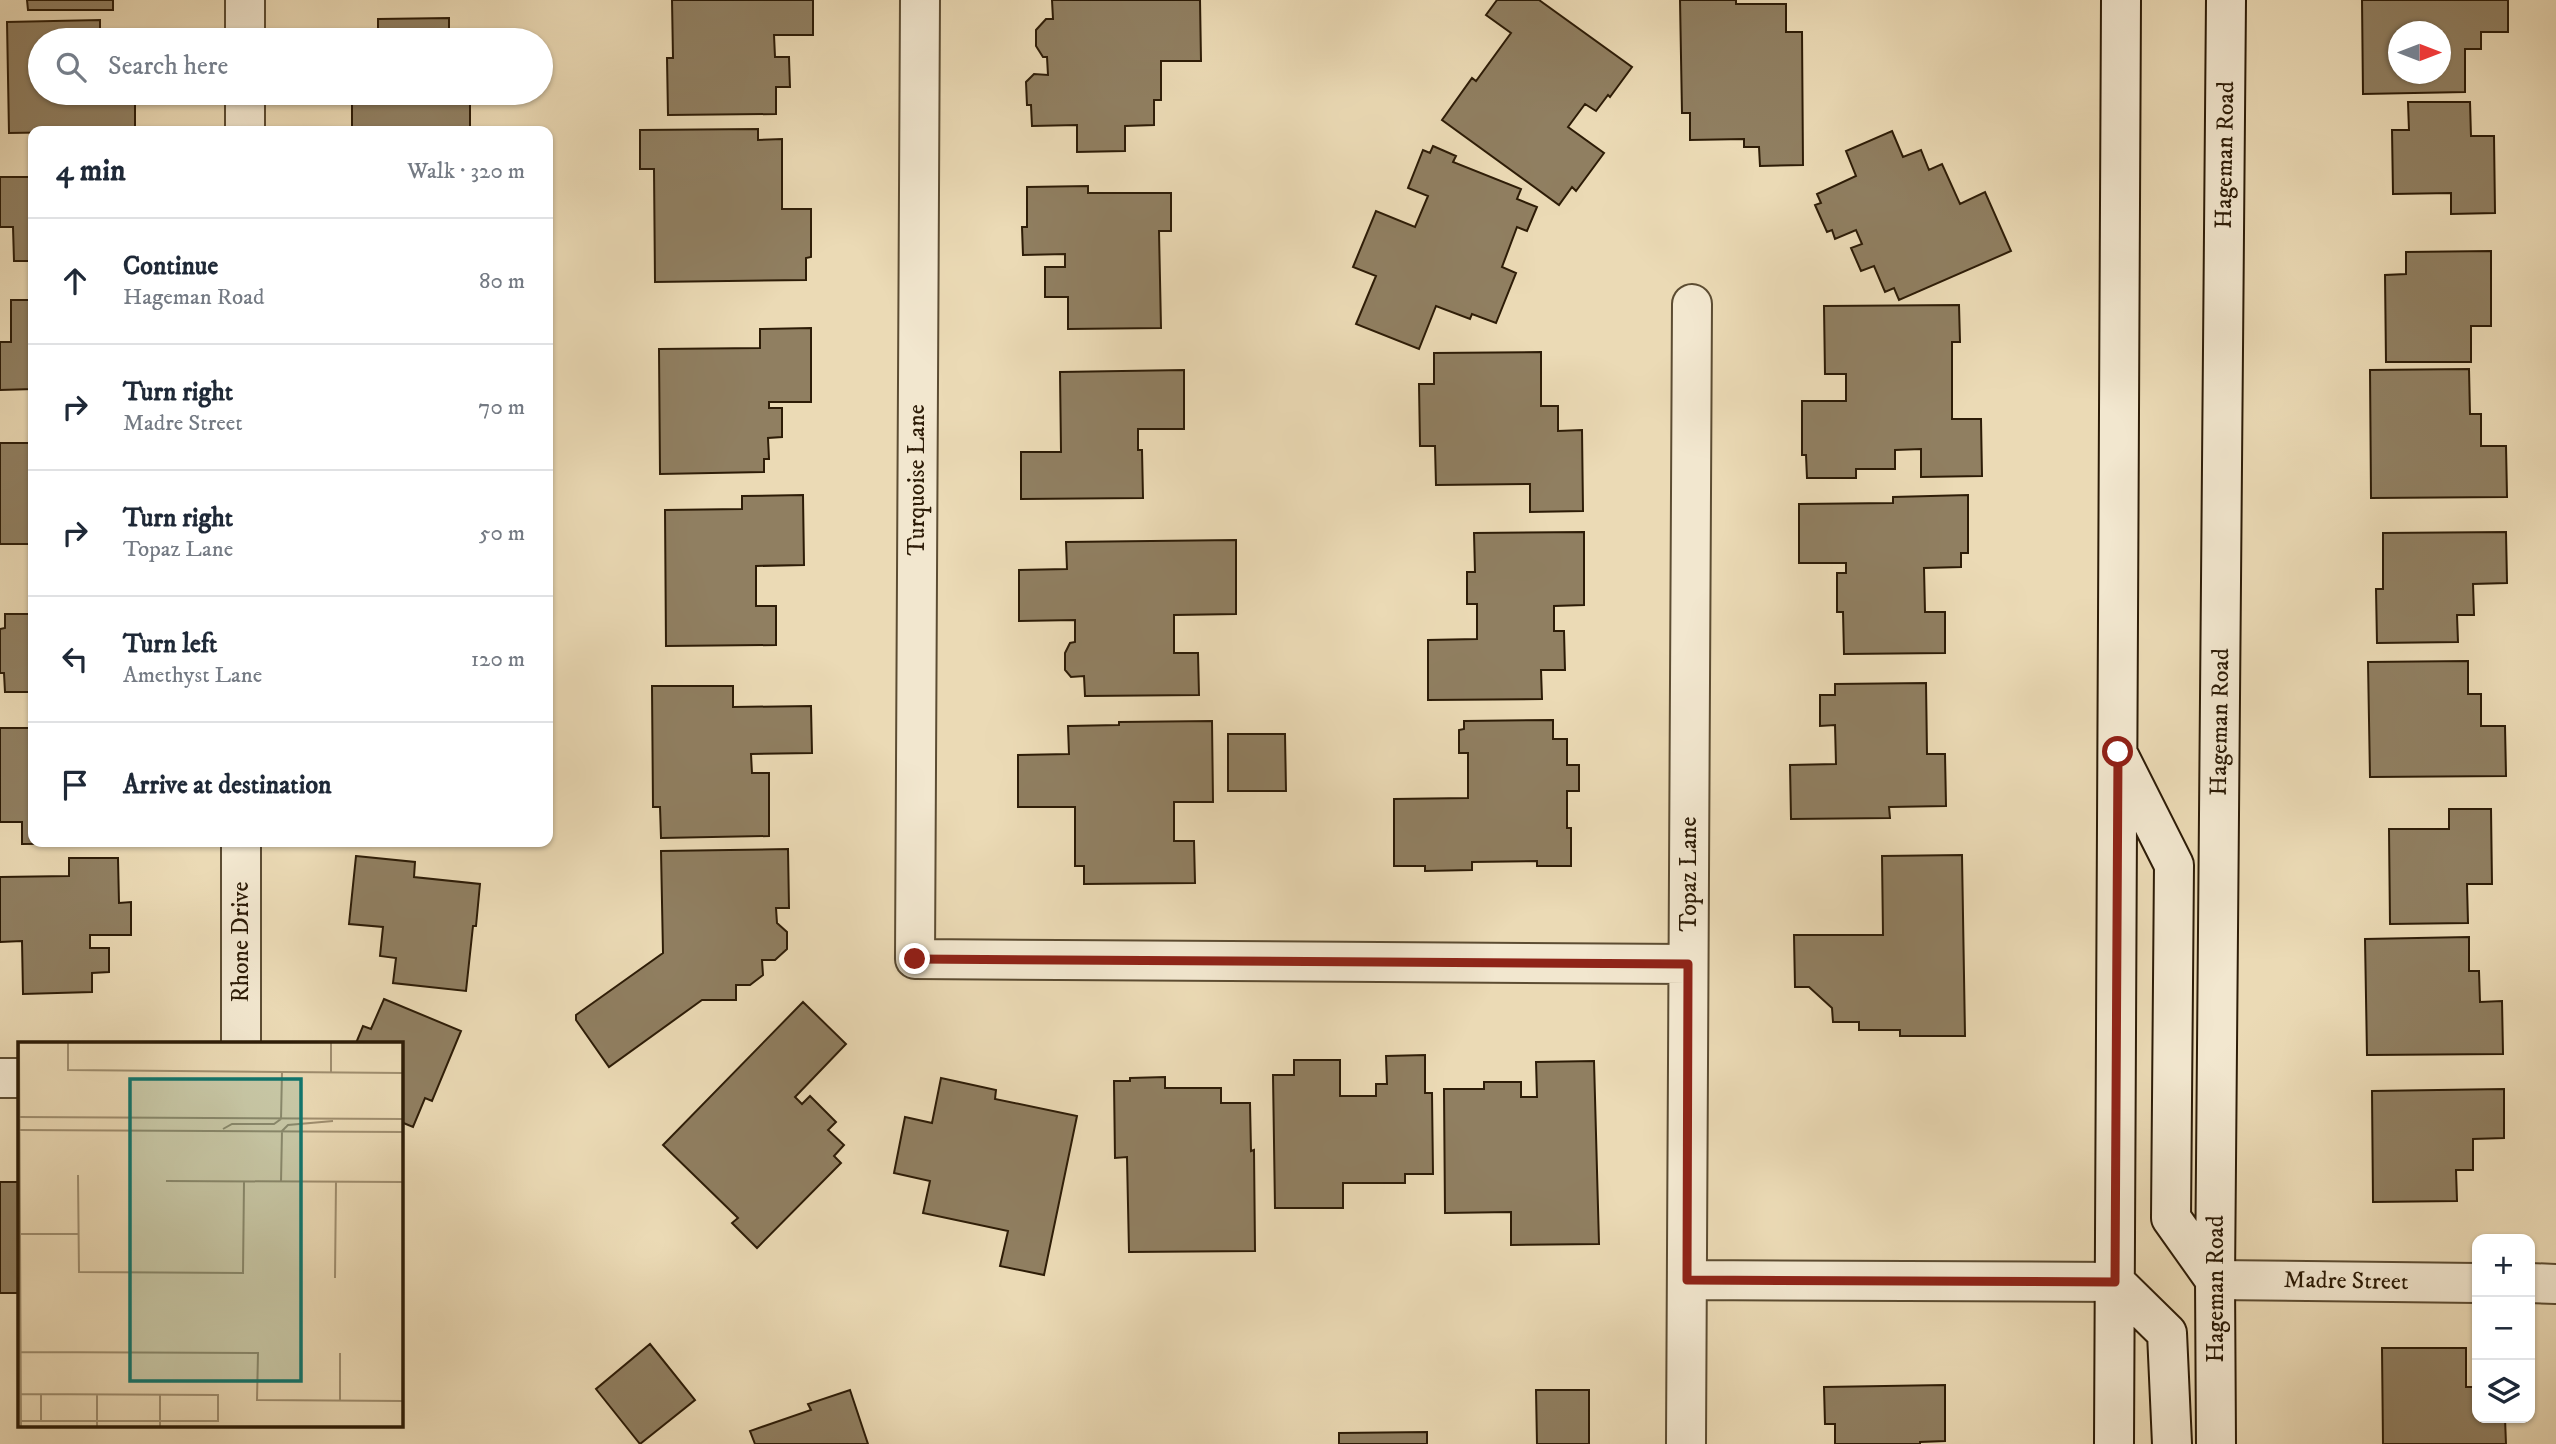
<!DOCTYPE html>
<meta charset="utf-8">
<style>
body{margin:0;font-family:"IM FELL DW Pica",serif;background:#f6f6f7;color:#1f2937}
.controls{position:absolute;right:21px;bottom:21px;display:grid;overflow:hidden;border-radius:14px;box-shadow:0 2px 5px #0004}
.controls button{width:63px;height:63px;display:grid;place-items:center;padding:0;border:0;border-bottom:2px solid #e0e1e3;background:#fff;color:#1f2937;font:35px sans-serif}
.compass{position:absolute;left:2388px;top:21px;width:63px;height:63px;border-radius:50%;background:#fff;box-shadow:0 2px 5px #0004;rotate:90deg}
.stop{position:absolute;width:21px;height:21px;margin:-16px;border:5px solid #8f2418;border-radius:50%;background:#fff}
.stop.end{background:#8f2418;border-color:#fff;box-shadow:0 2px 7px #0008}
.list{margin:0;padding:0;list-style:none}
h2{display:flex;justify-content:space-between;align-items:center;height:91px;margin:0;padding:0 28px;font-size:30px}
h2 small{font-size:23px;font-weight:400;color:#747a83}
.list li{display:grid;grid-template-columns:46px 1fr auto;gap:21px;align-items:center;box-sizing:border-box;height:126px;padding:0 28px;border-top:2px solid #e0e1e3}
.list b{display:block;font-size:26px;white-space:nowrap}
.list p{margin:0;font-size:23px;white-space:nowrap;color:#747a83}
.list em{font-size:23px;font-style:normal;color:#747a83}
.icon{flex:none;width:38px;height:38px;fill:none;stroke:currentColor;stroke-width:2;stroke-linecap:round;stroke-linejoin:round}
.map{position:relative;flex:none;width:2556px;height:1444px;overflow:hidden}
.search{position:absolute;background:#fff;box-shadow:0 2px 5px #0004;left:28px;top:28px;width:525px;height:77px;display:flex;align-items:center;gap:18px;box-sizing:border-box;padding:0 24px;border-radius:38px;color:#747a83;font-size:26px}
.panel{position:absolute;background:#fff;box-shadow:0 2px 5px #0004;left:28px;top:126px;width:525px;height:721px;border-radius:14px}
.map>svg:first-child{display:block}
.building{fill:#907f61;stroke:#2d1c07;stroke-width:2;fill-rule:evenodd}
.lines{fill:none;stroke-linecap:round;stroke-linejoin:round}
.street-casing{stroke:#5c4c32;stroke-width:42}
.secondary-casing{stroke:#2d1c07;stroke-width:42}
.street{stroke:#f2e7cf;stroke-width:38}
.secondary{stroke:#f2e7cf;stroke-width:38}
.route{stroke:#8f2418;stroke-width:9}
.labels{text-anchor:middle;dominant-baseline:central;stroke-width:5;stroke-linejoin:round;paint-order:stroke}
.street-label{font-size:24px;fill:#2d1c07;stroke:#f2e7cf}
.inset-road{fill:none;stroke:#9f8e6f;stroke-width:2}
.view{fill:#0f766e;fill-opacity:0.15;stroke:#0f766e;stroke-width:3.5}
.inset-edge{fill:none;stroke:#2d1c07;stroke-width:3.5}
</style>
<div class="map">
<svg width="2556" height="1444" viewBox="0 0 2556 1444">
<rect width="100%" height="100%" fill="#ebdab5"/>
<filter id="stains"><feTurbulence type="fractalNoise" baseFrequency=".00286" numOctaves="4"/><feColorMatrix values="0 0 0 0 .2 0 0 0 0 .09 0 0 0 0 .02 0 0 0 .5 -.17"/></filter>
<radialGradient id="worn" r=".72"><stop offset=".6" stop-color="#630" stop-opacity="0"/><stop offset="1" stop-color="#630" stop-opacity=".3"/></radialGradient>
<!-- building -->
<path class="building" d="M27 0H113V10H28Z
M672 0H813V35H774L775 57H789L790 87H776V114L668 115 667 58H673Z
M1052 0H1200L1201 61H1161V100H1154V125L1125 126V151L1077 152V125L1032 126 1031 105H1027L1026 82 1034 74 1048 75 1047 57H1043L1036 46V30L1046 19H1053Z
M1497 0H1539L1632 67 1610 97 1608 95 1596 111 1585 104 1568 127 1604 153 1576 191 1572 187 1559 205 1442 120 1472 78 1476 81 1511 33 1486 15Z
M1680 0H1736V4H1786V32H1802L1803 165 1760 166 1759 147H1744V139L1690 140V113H1682Z
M2362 0H2508V32H2481V49H2465V92L2363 94ZM2398 32H2440V74H2398Z
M449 18V40H373V36H378V19Z
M100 20V40H40V93H135V131L9 133 7 22Z
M352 93H470V127L352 131Z
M2408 102H2470L2471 136H2494L2495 213 2451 214V193L2393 194 2392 130H2409Z
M758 129V140L782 139V209H811V257L806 258V280L655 282 654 169H640V130Z
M1892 131 1903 157 1921 150 1929 170 1942 164 1960 204 1985 192 2011 251 1899 300 1894 288 1885 292 1874 266 1861 271 1851 248 1862 244 1856 230 1835 239 1832 230 1827 232 1815 205 1821 203 1817 194 1856 176 1846 151Z
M1433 146 1456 156 1453 162 1521 189 1517 199 1537 207 1527 231 1517 227 1502 267 1516 273 1496 323 1472 314 1470 319 1436 306 1419 349 1356 324 1376 276 1353 267 1376 211 1415 227 1428 196 1408 188 1423 150 1430 153Z
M0 177H33V261H14L13 227H0Z
M1088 186V193H1171V231H1159L1161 328 1068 329V297H1045V267H1065V254L1023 255 1022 227H1027V187Z
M2491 251V326H2471V362H2386L2385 275 2406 274V252Z
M11 300H33V389L0 390V342H11Z
M1959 305 1960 342H1952V419H1981L1982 476 1921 477V449L1895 450V469H1856V478H1807L1806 455H1802V401H1846V374H1825L1824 306Z
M811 328V402H769V408H782V437L768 438 769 459H764V472L660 474 659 349 760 348V329Z
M1541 352V406H1558V431L1582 430 1583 511 1530 512V484L1436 485 1435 446H1420L1419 384H1434V353Z
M2469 369 2470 414H2481V446H2506L2507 497 2371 498 2370 370Z
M1184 370V429H1138V450H1142L1143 498 1021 499V452H1061L1060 372Z
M0 443H33V544H0Z
M803 495 804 565 756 566V606H776V645L666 646 665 510 742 509V496Z
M1968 495V553H1961V567L1924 568 1925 612H1945V653L1844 654 1843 612H1837V573H1846V563H1799V504L1893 503V497Z
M1584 532V605L1554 606V631H1564L1565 670H1541L1542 699 1428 700V640L1477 639V604H1467V572H1475L1474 533Z
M2506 532 2507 583 2473 584 2474 615H2457L2458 642 2377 643 2376 589H2383V533Z
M1236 540V614L1174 615V653H1198L1199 695 1085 696 1084 676 1071 677 1065 670V653L1070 643 1075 642V620L1019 621V570L1067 569 1066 542Z
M5 614H33V692H5L4 673H0V629L5 628Z
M2468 661V694H2481V726H2505L2506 776 2370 777 2368 662Z
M1926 683 1927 754H1945L1946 806 1889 807 1890 818 1791 819 1790 765 1836 764 1835 725 1820 726V695H1835V684Z
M652 686H733V707L811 706 812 753 751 754 752 773H769V836L661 838 660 807H653Z
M1553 720V739H1567V765H1579V791H1567V828H1571V866H1537V861L1472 862V870L1425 871V866H1394V799L1468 798V753H1459V730L1464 729V721Z
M1212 721 1213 802H1174V841H1194L1195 883 1084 884V866H1075V807H1018V755L1069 754 1068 726 1119 725V722Z
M0 728H33V842L112 843 22 844V822H0Z
M1228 734H1285L1286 791H1228Z
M2449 809H2491L2492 884H2467L2468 923 2390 924 2389 829H2449Z
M788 849 789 908H776L777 923 787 932V949L775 960H762L763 975 750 985H736V1000H702L609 1067 576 1020V1015L663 953 661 851Z
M1962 855 1965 1036H1900V1030H1859V1022H1833L1832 1008 1809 987H1795L1794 935H1883L1882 856Z
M356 856 415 862 414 877 480 884 476 926H473L466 991 393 983 396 958 380 956 383 927 349 924Z
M69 858H118L119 903 131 902V935H90V948H109V972L92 973V992L23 994 22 941 0 942V877L69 876Z
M2469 937V971H2479L2480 1002 2502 1001 2503 1054 2367 1055 2365 939Z
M384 999 461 1031 432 1101 425 1098 413 1127 401 1122V1043H356L363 1026 371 1029Z
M803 1002 846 1044 795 1097 802 1104 810 1096 836 1122 828 1130 844 1145 834 1156 841 1163 757 1248 732 1223 738 1218 663 1145Z
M1425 1055V1093H1432L1433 1174H1405V1183H1343V1208H1275L1273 1075H1294V1060H1340V1096H1376V1084H1387L1386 1056Z
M1594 1061 1599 1244 1511 1245V1212L1445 1213 1444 1089H1484V1082H1521V1097H1537L1536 1062Z
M1165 1077V1088H1221V1103H1250L1251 1151 1254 1150 1255 1251 1129 1252 1127 1157 1115 1158 1114 1081H1130V1078Z
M941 1078 996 1090 995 1099 1077 1116 1044 1275 1000 1266 1008 1231 923 1213 930 1181 894 1173 905 1117 932 1123Z
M2504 1089V1138L2473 1139V1170H2456L2457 1201 2373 1202 2372 1091Z
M0 1182H19V1293H0Z
M650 1344 695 1400 640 1444 596 1389Z
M2382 1348H2466V1387H2477V1418H2505L2506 1444H2383Z
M1945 1385V1441L1920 1442V1444H1835V1424H1825L1824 1387Z
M850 1390 868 1444H755L750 1431 811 1410 808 1404Z
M1536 1390H1589V1444H1537Z
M1427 1432V1444H1339V1433Z"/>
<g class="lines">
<!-- street casing -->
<g class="street-casing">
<path id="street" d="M920 0 915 959 1688 964
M245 40V0
M245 131V93
M241 1043V842
M0 1078H19
M1687 1280 2115 1282
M2215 1280 2477 1283
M2530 1283 2556 1284
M1686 1444 1692 304"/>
</g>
<!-- secondary casing -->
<g class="secondary-casing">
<path id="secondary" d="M2120 758 2174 865 2171 1218 2215 1280
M2115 1282 2167 1333 2172 1444
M2114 1444 2121 0
M2216 1444 2215 1280 2226 0"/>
</g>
<!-- street -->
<use href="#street" class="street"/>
<!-- secondary -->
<use href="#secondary" class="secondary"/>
</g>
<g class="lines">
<!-- route -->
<path class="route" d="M915 959 1688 964 1687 1280 2115 1282 2118 752"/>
</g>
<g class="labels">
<!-- street labels -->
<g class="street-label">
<text transform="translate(2225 155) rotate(-89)">Hageman Road</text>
<text transform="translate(917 480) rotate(-90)">Turquoise Lane</text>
<text transform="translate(2220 722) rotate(-89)">Hageman Road</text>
<text transform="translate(1689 874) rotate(-90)">Topaz Lane</text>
<text transform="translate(241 942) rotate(-90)">Rhone Drive</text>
<text transform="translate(2346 1281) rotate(1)">Madre Street</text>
<text transform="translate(2216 1289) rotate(-90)">Hageman Road</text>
</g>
</g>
<!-- overview -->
<g transform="translate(18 1042)">
<rect width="385" height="385" fill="#ebdab5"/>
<path class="inset-road" d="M1 1 3 384M50 1V28L385 31M313 31V1M0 75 385 77M263 77 264 30M205 87 214 82H256L263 77M0 88 385 90M264 89 270 83 315 79M60 133 61 230 225 231 226 140M148 139 385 140M263 140 264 89M2 192H61M317 236 318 140M3 310 240 311 239 358 385 359M3 352 200 353V379H3M23 352V379M142 352V384M322 358V311M79 384V352"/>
<path class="view" d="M112 37H283V339H112Z"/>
<rect width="385" height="385" class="inset-edge"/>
</g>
<rect width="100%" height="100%" filter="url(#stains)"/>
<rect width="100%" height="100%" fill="url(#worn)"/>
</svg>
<div class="controls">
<button>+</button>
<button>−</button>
<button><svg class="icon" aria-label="layers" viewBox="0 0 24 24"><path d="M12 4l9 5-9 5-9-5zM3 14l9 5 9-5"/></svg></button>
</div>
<svg class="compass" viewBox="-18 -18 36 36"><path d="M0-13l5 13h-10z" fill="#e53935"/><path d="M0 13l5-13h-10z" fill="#747a83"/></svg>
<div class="stop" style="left:2118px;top:752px"></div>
<div class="stop end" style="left:915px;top:959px"></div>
<div class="search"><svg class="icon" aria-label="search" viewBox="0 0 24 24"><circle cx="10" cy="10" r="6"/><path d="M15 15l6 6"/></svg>Search here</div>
<section class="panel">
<h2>4 min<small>Walk · 320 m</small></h2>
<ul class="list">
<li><svg class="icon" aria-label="ahead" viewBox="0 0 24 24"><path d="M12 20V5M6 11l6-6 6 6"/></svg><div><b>Continue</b><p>Hageman Road</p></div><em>80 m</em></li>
<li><svg class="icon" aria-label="right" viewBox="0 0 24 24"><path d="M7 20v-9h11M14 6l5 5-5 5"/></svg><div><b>Turn right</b><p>Madre Street</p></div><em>70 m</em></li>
<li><svg class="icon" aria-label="right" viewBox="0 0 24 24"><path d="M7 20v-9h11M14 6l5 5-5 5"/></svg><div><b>Turn right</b><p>Topaz Lane</p></div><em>50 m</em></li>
<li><svg class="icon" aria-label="left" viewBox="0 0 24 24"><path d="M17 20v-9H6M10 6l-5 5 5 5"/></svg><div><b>Turn left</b><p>Amethyst Lane</p></div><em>120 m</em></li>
<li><svg class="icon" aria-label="arrive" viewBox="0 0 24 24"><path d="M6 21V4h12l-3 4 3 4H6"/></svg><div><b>Arrive at destination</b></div></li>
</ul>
</section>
</div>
